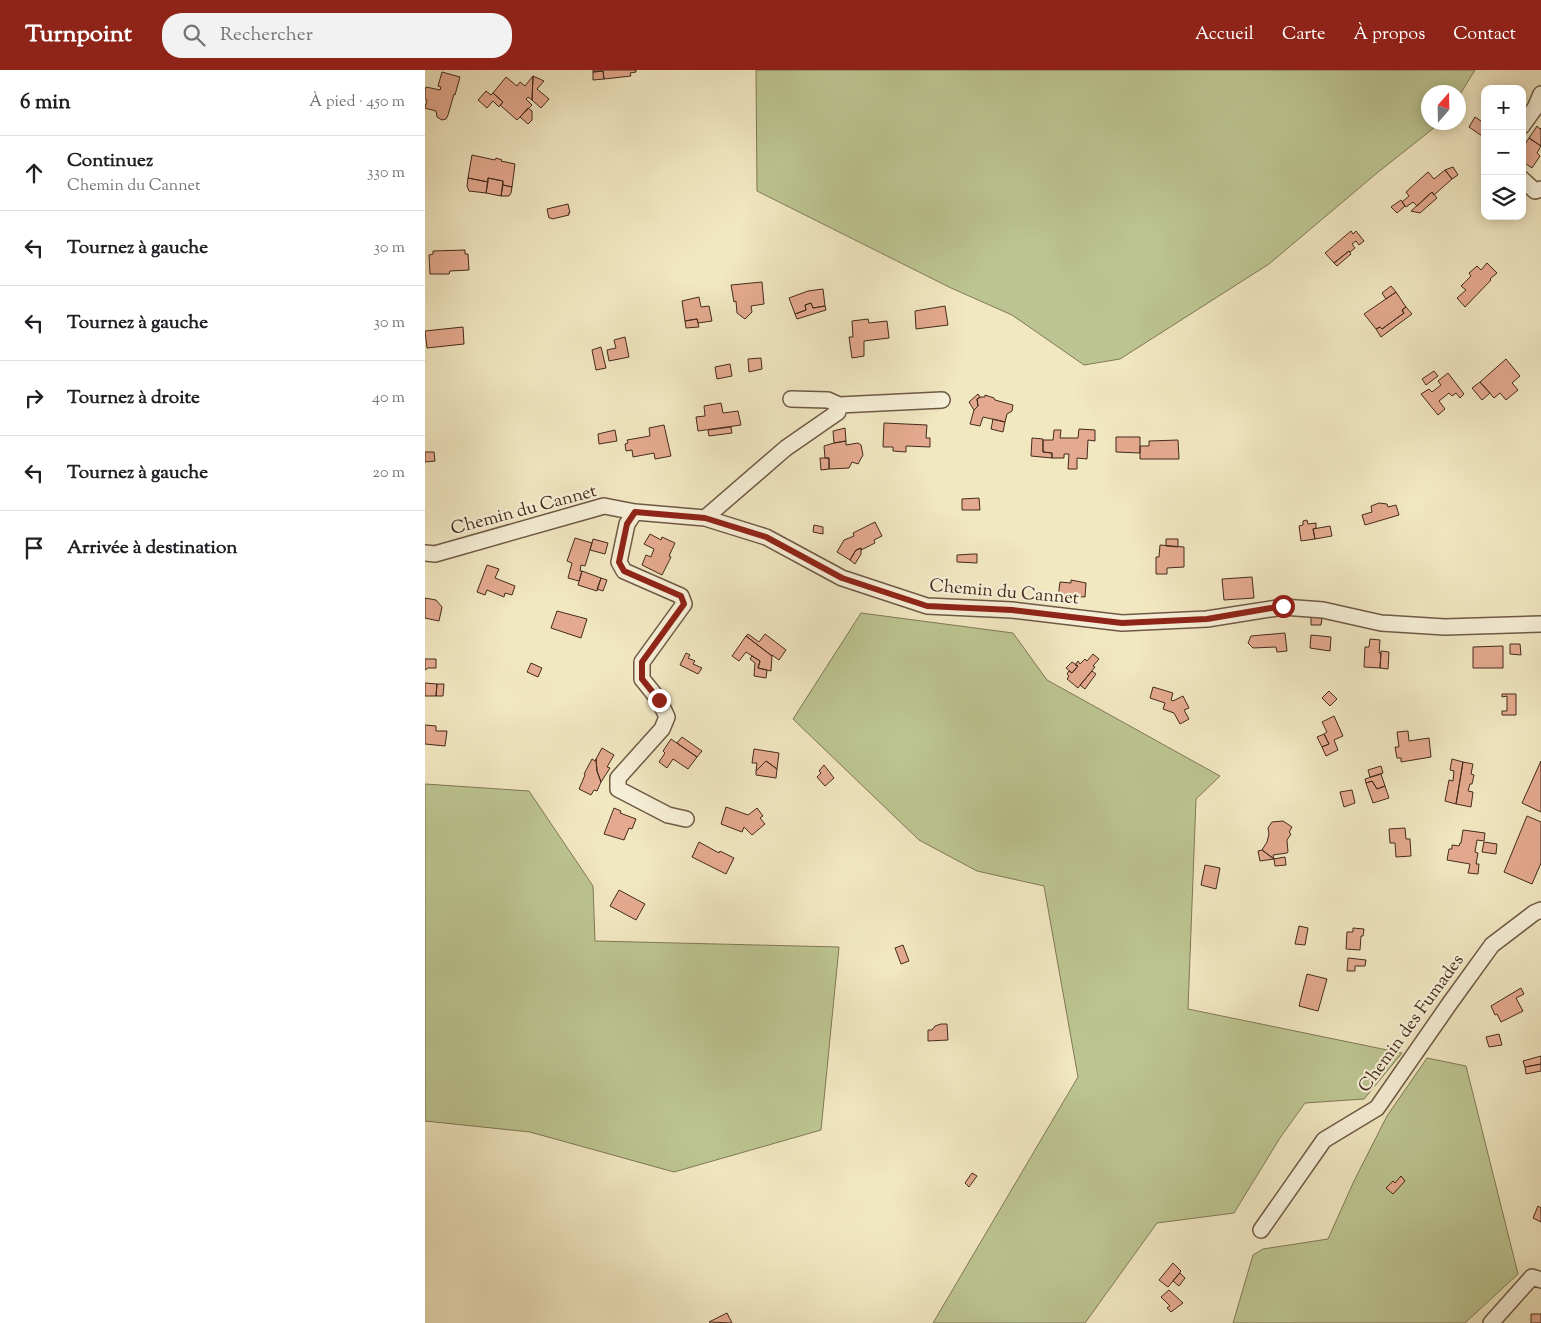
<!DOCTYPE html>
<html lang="fr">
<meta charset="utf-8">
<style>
body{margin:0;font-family:"Sorts Mill Goudy",serif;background:#f2f2f2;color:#202124}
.controls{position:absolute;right:15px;top:15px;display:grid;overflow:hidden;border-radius:10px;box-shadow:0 2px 12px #0003}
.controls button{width:45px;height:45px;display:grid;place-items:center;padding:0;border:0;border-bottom:1px solid #e0e0e0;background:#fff;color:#202124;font:25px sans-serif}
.compass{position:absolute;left:996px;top:15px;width:45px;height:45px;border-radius:50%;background:#fff;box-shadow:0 2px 12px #0003;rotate:20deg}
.stop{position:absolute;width:15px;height:15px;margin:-11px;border:4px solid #8f2418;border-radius:50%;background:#fff}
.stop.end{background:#8f2418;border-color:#fff;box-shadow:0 1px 5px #0008}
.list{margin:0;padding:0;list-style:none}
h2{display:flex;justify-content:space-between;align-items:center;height:65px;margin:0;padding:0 20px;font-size:21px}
h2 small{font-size:16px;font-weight:400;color:#757577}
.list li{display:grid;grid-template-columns:32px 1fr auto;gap:15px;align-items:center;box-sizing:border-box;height:75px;padding:0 20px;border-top:1px solid #e0e0e0}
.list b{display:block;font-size:19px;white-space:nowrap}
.list p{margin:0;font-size:16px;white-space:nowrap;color:#757577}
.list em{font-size:16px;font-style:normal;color:#757577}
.icon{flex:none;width:28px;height:28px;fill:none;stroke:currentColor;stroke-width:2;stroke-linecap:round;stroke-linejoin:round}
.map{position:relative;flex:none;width:1116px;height:1253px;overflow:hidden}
header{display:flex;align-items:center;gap:30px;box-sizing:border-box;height:70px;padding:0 25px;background:#8f2418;color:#fff}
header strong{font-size:24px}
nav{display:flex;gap:28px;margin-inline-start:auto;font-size:18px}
.search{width:350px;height:45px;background:#f2f2f2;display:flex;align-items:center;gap:12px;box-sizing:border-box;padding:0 18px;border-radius:20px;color:#757577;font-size:19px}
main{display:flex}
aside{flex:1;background:#fff}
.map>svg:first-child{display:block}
.green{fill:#bcc591;stroke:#807856}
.building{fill:#e4aa8f;stroke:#442a1c}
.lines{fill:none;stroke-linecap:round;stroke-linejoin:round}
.street-casing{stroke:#6f5945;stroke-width:18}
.street{stroke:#f6efd7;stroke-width:15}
.route{stroke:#8f2418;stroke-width:6}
.labels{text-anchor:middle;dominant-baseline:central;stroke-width:4.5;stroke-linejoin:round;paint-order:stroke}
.street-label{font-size:18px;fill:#442a1c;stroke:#f6efd7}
</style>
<header>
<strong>Turnpoint</strong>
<div class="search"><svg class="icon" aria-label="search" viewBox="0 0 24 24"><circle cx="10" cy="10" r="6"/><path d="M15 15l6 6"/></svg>Rechercher</div>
<nav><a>Accueil</a><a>Carte</a><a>À propos</a><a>Contact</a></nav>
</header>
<main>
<aside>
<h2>6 min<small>À pied · 450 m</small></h2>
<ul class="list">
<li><svg class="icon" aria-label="ahead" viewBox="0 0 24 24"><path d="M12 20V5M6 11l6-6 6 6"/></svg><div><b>Continuez</b><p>Chemin du Cannet</p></div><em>330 m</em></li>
<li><svg class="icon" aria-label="left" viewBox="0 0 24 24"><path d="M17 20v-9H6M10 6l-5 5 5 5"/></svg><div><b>Tournez à gauche</b></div><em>30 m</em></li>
<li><svg class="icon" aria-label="left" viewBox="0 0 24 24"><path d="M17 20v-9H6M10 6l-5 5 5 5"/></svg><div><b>Tournez à gauche</b></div><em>30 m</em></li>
<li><svg class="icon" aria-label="right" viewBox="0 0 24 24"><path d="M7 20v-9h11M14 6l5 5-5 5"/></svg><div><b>Tournez à droite</b></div><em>40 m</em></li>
<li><svg class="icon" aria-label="left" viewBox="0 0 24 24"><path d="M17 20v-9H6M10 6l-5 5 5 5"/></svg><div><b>Tournez à gauche</b></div><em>20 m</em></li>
<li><svg class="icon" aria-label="arrive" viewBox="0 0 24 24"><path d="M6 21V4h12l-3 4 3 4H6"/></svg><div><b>Arrivée à destination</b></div></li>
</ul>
</aside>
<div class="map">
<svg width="1116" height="1253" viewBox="0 0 1116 1253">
<rect width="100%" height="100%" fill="#f1e7c1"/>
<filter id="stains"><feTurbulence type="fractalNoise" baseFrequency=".004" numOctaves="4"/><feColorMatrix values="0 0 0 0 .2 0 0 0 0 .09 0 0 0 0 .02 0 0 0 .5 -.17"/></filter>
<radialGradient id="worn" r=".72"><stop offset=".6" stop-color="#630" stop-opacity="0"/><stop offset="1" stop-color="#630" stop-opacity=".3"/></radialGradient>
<!-- green -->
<path class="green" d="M331 0H1050L1034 26V22H1004V52L1015 53 952 103 844 194 695 289 659 295 587 245 526 218 332 121Z
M436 543 588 563 622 610 795 706 771 729 763 939 977 983 939 1029 880 1033 855 1068 809 1143 732 1153 660 1253H508L653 1007 619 816 552 801 494 770 368 649Z
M0 714 104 721 168 816 170 871 414 877 396 1060 249 1102 105 1062 0 1051Z
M1002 988 1041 996 1093 1204 1040 1253H808L828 1185 838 1179 903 1169 929 1111 962 1046Z"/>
<!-- building -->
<path class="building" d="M168 0H211V2L205 3 206 6 179 9 178 1 168 2Z
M178 1 179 9 168 10V2Z
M17 2 35 7 30 25 29 24 23 45 21 49 17 50 12 47 11 41 0 38 2 30 0 29V20L1 17 15 20 16 17 13 16Z
M108 6 119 11 112 19 124 29 116 38 107 30Z
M108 6 107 30 103 27 101 29 107 35 92 50 75 35 78 32 68 23 81 7 92 16 95 12 100 16Z
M61 21 66 25 68 23 78 32 74 37 68 31 62 38 53 30Z
M103 38 107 41V50L103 54 95 47Z
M1050 47 1056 51 1060 47V68L1044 57Z
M1112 56 1115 59 1116 58V76L1104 68Z
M1104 68 1116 76 1112 83 1115 86 1107 98 1097 91V78Z
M47 85 70 90 71 88 77 90 76 91 90 94 87 117 78 115V111L63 108V112L43 108Z
M1028 97 1033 105 1027 109 1020 100Z
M1020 100 1027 109 1009 125 1007 122 992 136 988 132 981 137 977 132 984 126 981 122 1003 102 1009 109Z
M43 108 63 112 61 123 44 121 42 116Z
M63 108 78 111 76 126 61 123Z
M78 115 87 117 86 123 84 126H76Z
M1007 122 1012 128 995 143 986 141Z
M976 130 980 136 972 143 966 137Z
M143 134 145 143H143L144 145 127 149 126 148H124L122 139Z
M926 161 928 164 931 161 939 171 934 175 931 171 927 174 930 178 925 182 924 181 909 193 900 183Z
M40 180V184H43L44 200 25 201 24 204H5L4 185 8 184V181Z
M924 181 926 184 912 196 909 193Z
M1062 193 1072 203 1065 209 1066 210 1040 237 1032 228 1041 220 1036 216 1046 206 1044 203 1052 196 1056 200Z
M337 212 339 234 326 236 327 242 320 249 312 243 311 231 309 232 306 215Z
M966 216 971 222 961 229 957 223Z
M398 219 400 236 388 238 386 233 380 235 381 240 370 244 364 228 383 221Z
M971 222 981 237 977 240 979 243 957 259 955 257 951 259 939 244Z
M274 227 276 237 284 236 287 251 273 253 272 249 260 251 257 231Z
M386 233 388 238 400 236 401 240 372 249 370 244 381 240 380 235Z
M520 236 523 255 491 259 490 241Z
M981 237 987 244 956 267 951 259 955 257 957 259 979 243 977 240Z
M272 249 274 257 261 258 260 251Z
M443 249 444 253 462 251 464 268 439 271V286L427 288 424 267H428L427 251Z
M38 257 39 274 2 278 0 261Z
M200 267 204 287 184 291 182 280 191 278 189 270Z
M176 277 181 298 171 300 167 280Z
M336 288 337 299 324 302 323 289Z
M1081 289 1095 306 1087 313 1093 320 1081 330 1075 323 1069 328 1055 312Z
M305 294 307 306 292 309 290 297Z
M1009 301 1013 306 1001 315 997 309Z
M1023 303 1039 324 1035 328 1031 323 1027 326 1024 323 1014 331 1020 339 1013 345 996 324 1004 319 1007 322 1016 315 1013 311Z
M1055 312 1065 323 1057 330 1047 318Z
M553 324 555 327 552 329 553 336 549 340 544 332Z
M560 325 569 328 570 330 588 335 587 341 582 344 580 352 558 347 555 356 545 354 549 340 553 336 552 329 556 327H560Z
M296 333 298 343 313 341 316 355 273 361 271 347 280 346 279 336Z
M568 349 580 352 578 362 566 359Z
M459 353 502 355 501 368H505V377L481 376V382L468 381V377H458Z
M239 355 246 386 230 389 229 383 208 387 207 380 201 381 200 374 203 373 202 370 225 366 224 358Z
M306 357 307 363 284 366 283 360Z
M420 358 421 371 409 373 408 361Z
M654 359 670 360V371L663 370 662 389 652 388V399H643L644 384H639V388H627V383L618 382V370H628L629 360H636L635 368H653Z
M190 360 192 371 174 374 173 364Z
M691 367H715V383L691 382Z
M607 368 618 369V382L627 383V388L606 386Z
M753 370 754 389H715V376H724V371Z
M421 371V375L433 373 436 375 438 385 433 394 427 392 424 398 404 399V388H400L399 376 409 373Z
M0 382H9L10 391 0 392Z
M395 388H404V399L396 400Z
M554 428 555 440H537V429Z
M954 433 962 434 963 437 971 435 974 445 940 455 937 445 947 442 946 436Z
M882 450 883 454 891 453V458L888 459 890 469 876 471 874 456 878 455V451Z
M450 452 457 466 449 470 450 473 436 480V478L431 480 425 490 412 482 419 470 429 466 428 463Z
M389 455 398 457V464L388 462Z
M905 456 907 466 890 469 888 459Z
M225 464 236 470 237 467 250 473 244 486 246 487 237 505 217 495 221 485 226 487 229 479 219 474Z
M150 468 167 473 160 496 156 495 155 501H157L154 511 143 508 147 493 142 491Z
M168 469 183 473 180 484 165 480Z
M741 469H753V477L741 476Z
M735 475 759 477V497L742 498V504H731V487H734Z
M436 478V484L430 494 425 490 431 480Z
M548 484H552V493L532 492V485Z
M62 495 74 499 70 508 90 516 87 525 80 523 79 527 62 520 60 525 52 522Z
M157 501 176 508 172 521 153 515Z
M827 507 829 528 799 530 797 509Z
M176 508 182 510 178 521 172 519Z
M646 510 661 513 660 527 644 526V529L633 528 635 512 646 513Z
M0 528 11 530 17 537 14 551 0 548Z
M132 541 162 549 156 568 126 558Z
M886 547 897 548 896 555H886Z
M860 563 862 581 852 582 851 577 828 578 823 573 826 566Z
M323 564 334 572 340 564 361 580 354 590 347 585V586L321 566Z
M886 565 906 567 905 581 885 578Z
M321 566 347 586 346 601 333 598 335 591 321 582 314 591 307 586Z
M945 569 955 570 954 583H956L955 598 939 597 940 577H944Z
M1085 574H1095L1096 585 1085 584Z
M1078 576V598H1048V577Z
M956 581 964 582 963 599 955 598Z
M261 583 265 585 263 588 270 591 268 594 277 598 273 604 255 595Z
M668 584 674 589 668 596 670 597 653 618 642 609 644 606 642 604 644 601 647 603 653 596 650 595 653 591 655 594 660 589 662 591Z
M327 586 335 591 333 598 342 600 341 608 329 606 330 593 325 589Z
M0 589H11V598H3L0 600Z
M647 592 653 596 647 603 641 598Z
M106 593 117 598 113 607 102 602Z
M667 601 671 604 660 619 655 615Z
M0 613 12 614 11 626H0Z
M12 614H19L18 626H11Z
M728 617 748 623 746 630 748 631 758 626 764 638 759 640 764 649 755 654 749 643 738 639 740 633 725 628Z
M904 621 912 629 905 636 897 628Z
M1077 624H1091V645H1077V641H1082V626L1077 627Z
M909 646 918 666 909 670 913 680 901 686 897 677 904 674 899 664 902 662 897 652Z
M0 655 11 656V661H22L20 676 0 674Z
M983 661 984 671 1004 668 1006 687 976 692V688H972L970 677H974L972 662Z
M899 664 904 674 897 677 892 667Z
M257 667 277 681 272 687 252 673Z
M246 669 272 687 263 699 248 689 242 698 234 692 240 683 238 681Z
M177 678 189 685 182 697 185 698 176 712 172 701 171 689Z
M329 679 354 683 352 699 341 691 331 701 332 693H327Z
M167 689 170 691 171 689 172 701 176 712 172 721 169 720 166 725 154 719 160 705 159 704Z
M1027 689 1038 692 1031 734 1020 731 1024 710 1028 711 1029 701 1025 700Z
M341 691 352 699 351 708 331 705V701Z
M1116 691V742L1097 733Z
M1038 692 1048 694 1046 704 1049 705 1047 714H1045L1043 721 1048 722 1046 737 1031 734Z
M399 695 409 708 400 716 392 707 396 703 394 701Z
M956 696 958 703 945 707 943 700Z
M956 704 960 716 952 719 947 711 941 713 940 709Z
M947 711 952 719 960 716 964 728 948 733 941 713Z
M927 720 930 733 919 737 915 722Z
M301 737 323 745 332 738 338 746 335 748 340 754 327 765 319 757 317 762 296 754Z
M189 738 196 741 195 743 211 749 207 759 204 758 199 770 179 764Z
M1102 746 1116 752V793L1107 814 1079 802Z
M858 751 867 757 864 762 866 764 862 770 863 782 862 783 848 785 849 789 837 780 842 772 844 764 843 758 847 752Z
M980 758 981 769H985L986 786 971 787 970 773H965L964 759Z
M1038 760 1060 763 1059 771 1052 770 1050 782 1053 783 1051 794H1054L1053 804 1043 803 1045 794 1022 790 1024 779H1027V775L1034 776 1035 773H1036Z
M274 772 294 783 295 781 309 788 301 804 267 787Z
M1059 772 1072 774 1071 784 1057 782Z
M837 780 849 789 835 791 833 781Z
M860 787 861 795 850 796 849 789Z
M780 795 795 798 791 819 776 815Z
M194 820 220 834 211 850 185 836Z
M874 856 883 858 880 875 870 874Z
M928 858 939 859 938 866H936L935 880 921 879 922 862H928Z
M478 875 484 891 476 894 470 878Z
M923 888 941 890 940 896H930V901H922Z
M882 904 902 909 893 941 874 936Z
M1096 918 1099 924 1091 928 1098 941 1076 952 1072 944 1070 945 1066 936Z
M516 954H522L523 970 503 971V960H507L510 956Z
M1074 964 1077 975 1064 977 1061 967Z
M1116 986V994L1100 997 1098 991Z
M1116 994V1001L1101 1004 1100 997Z
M547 1103 552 1106 544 1117 540 1113Z
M976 1106 980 1111 968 1124 961 1118 968 1111 970 1113Z
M1113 1136 1116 1138V1152L1108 1148Z
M748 1193 756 1201 743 1217 734 1210Z
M755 1203 760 1208 754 1216 748 1211Z
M744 1220 758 1233 746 1242 742 1238 745 1236 736 1227Z
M302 1243 307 1253 284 1252Z
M1106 1244H1116V1253H1106Z"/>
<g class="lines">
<!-- street casing -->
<g class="street-casing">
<path id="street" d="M1097 56 1110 38 1116 24
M1097 109 1110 121 1116 119
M366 329 403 330 414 335 517 330
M210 442 202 454 194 492 199 501 256 526 259 534 217 592V609L234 630 242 647 237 659 193 708V719L243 745 261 749
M280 448 361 378 413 342 414 335
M0 483 10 484 179 436 210 442 280 448 341 467 417 508 502 536 587 540 697 553 782 549 858 537 898 540 956 553 1020 557 1116 554
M836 1160 899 1070 952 1038 1025 933 1067 875 1109 843 1116 840
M1066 1253 1107 1207 1116 1210"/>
</g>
<!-- street -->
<use href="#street" class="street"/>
</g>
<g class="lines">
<!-- route -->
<path class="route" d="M234 630 217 609V592L259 534 256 526 199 501 194 492 202 454 210 442 280 448 341 467 417 508 502 536 587 540 697 553 782 549 858 536"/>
</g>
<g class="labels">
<!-- street labels -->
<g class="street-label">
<text transform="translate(99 441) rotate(-15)">Chemin du Cannet</text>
<text transform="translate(579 523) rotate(5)">Chemin du Cannet</text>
<text transform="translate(987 954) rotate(-54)">Chemin des Fumades</text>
</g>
</g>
<rect width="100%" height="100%" filter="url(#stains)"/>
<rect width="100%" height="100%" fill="url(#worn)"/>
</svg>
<div class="controls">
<button>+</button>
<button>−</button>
<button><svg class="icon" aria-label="layers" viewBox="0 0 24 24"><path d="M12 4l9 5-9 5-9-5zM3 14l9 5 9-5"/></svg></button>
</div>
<svg class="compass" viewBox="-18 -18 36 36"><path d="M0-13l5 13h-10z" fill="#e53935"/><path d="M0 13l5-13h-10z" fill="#757577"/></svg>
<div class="stop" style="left:858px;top:536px"></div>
<div class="stop end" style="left:234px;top:630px"></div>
</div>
</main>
